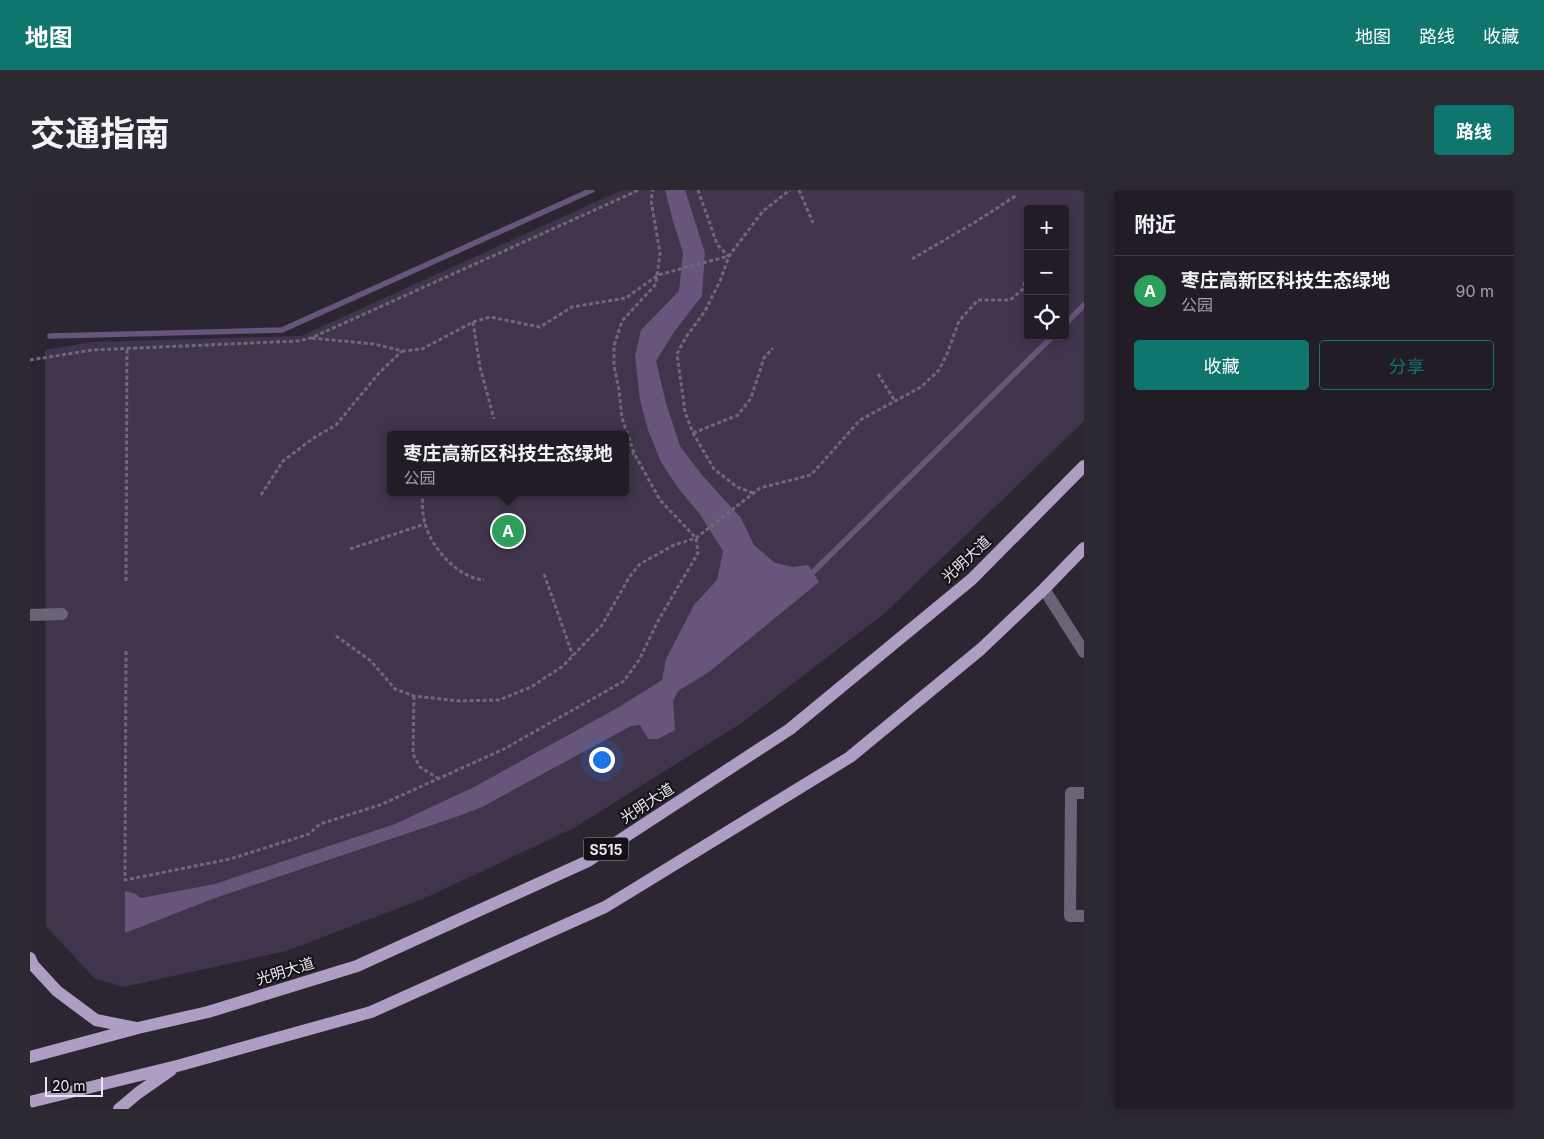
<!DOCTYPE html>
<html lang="zh">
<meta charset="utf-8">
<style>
body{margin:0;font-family:Inter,"Noto Sans SC",sans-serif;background:#2d2932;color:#f1f3f6}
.controls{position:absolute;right:15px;top:15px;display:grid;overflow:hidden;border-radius:5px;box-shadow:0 2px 12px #0003}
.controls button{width:45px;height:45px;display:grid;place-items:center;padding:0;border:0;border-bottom:1px solid #3e3a43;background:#211c26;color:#f1f3f6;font:25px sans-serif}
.scale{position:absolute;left:15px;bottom:12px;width:58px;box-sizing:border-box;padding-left:5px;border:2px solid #eae7f0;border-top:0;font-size:14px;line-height:18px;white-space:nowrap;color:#eae7f0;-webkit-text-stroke:4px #131016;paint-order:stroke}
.you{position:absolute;left:571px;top:569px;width:18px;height:18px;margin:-12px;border:4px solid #fff;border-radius:50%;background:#1a73e8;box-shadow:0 0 0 8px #1a73e833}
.badge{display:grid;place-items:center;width:32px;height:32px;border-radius:50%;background:#0f766e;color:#fff;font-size:16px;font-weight:700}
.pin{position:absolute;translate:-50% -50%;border:2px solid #fff;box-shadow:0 1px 5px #0006}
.popup{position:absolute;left:357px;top:241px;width:242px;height:65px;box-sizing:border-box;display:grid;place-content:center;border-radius:5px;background:#211c26;filter:drop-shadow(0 1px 4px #0005);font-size:16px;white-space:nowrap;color:#a2a1a7}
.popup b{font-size:19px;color:#f1f3f6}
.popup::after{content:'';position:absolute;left:50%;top:100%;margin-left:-10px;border:10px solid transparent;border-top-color:#211c26}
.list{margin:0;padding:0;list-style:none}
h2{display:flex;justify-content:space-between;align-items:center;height:65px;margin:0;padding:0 20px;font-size:21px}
h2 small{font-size:16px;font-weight:400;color:#a2a1a7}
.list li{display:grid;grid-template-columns:32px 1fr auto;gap:15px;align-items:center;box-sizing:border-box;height:70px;padding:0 20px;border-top:1px solid #3e3a43}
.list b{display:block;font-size:19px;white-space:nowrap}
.list p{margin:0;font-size:16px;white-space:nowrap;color:#a2a1a7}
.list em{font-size:16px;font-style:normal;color:#a2a1a7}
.actions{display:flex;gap:10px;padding:15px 20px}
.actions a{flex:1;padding:11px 0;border:1px solid #0f766e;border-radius:5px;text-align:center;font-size:18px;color:#0f766e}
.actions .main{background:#0f766e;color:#fff}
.icon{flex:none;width:28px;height:28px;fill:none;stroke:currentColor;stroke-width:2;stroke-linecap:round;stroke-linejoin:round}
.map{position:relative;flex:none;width:1054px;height:919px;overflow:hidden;border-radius:5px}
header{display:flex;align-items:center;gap:30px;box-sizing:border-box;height:70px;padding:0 25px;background:#0f766e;color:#fff}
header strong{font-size:24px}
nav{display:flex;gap:28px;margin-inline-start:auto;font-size:18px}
.intro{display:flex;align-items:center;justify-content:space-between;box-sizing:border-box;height:120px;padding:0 30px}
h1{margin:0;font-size:35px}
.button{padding:12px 22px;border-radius:5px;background:#0f766e;color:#fff;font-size:18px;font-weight:700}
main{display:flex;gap:30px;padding:0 30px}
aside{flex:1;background:#211c26;border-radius:5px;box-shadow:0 2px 12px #0003}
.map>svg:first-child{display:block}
.green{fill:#40354c;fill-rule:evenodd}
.water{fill:#67557c}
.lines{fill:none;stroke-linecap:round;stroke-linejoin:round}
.stream{stroke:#67557c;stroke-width:5.5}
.path{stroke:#6e6975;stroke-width:3;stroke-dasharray:4 2.5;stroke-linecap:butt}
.minor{stroke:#6c6476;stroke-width:12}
.major{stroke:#af9ec4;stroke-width:12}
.labels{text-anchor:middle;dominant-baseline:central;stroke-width:4;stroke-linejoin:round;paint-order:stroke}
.shield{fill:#131016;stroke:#aaa6af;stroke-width:1}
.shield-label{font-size:14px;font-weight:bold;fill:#eae7f0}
.street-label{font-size:15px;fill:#eae7f0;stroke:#131016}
</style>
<header>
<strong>地图</strong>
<nav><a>地图</a><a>路线</a><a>收藏</a></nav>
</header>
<div class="intro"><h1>交通指南</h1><a class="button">路线</a></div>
<main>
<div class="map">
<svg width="1054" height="919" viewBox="0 0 1054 919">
<rect width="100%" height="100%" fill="#2c2633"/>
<!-- green -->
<path class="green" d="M592 0H1054V231L855 423 710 534 544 638 393 709 256 761 93 797 64 788 16 736 15 160 62 152 271 146ZM998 19H1035V146H998ZM360 245H596V302H360Z"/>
<!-- water -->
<path class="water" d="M635 0H655L675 63 672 106 644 142 626 171 636 213 650 256 672 285 711 328 724 355 745 373 763 377 778 375 789 392 679 482 648 501 643 511 645 540 628 549H618L610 535 601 536 452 617 426 627 185 708 95 743V701L104 703 111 708 185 694 365 634 444 597 589 517 632 490 636 469 664 415 687 390 693 361 669 323 648 298 631 272 618 240 610 210 605 166 611 140 649 101 653 63 643 31Z"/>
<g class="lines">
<!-- stream -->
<path class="stream" d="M1035 134 1054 115
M20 146 252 140 562 0
M778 387 1023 146"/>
<!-- path -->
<path class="path" d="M668 0 687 54 698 66
M769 0 783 33
M882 69 947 31 987 5
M443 132 450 177 464 229
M282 148 344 154 373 161 392 159 443 132 460 127 510 137 542 117 596 108 628 85 699 66
M0 170 62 160 268 151 281 148 609 0
M848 184 865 211
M663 243 708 225 721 208 734 168 743 158
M596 267 604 263
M393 302C392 313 392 323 395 333 401 358 428 388 454 390
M723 303 707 297 684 279 663 243 655 222 647 164 656 147 675 121 690 91 699 66 733 21 760 0
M231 305 253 271 285 247 306 235 349 183 372 161
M320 359 395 334
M514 384 543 466
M96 391 97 157
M306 446 341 471 365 499 384 506 429 511 469 510 501 497 533 476 572 435 600 386 610 374 644 355 666 348 730 298 781 285 830 230 891 197 909 180 917 164 929 131 948 110H980L992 100 998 84
M96 461 95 690 200 669 279 644 290 634 350 615 474 559 594 491 609 470 628 431 668 363 666 348 630 310 604 263 592 228 589 200 584 176V156L592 131 626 94 630 63 621 10 623 0
M384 506 383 564 390 577 409 589"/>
<!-- minor -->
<path class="minor" d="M1014 399 1054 462
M0 425 32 424
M1054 603H1041L1040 726H1054"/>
<!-- major -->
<path class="major" d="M0 768 3 775 27 801 66 830 106 838
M0 867 108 838 178 822 327 776 558 671 760 539 942 389 1054 276
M0 912 147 876 341 822 575 717 820 567 951 459 1014 399 1054 358
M89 919 108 903 141 880"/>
</g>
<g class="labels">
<!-- shield labels -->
<rect class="shield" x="553.5" y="647.5" width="45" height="23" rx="4"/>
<g class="shield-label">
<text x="576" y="659">S515</text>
</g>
<!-- street labels -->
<g class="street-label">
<text transform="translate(936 369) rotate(-43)">光明大道</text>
<text transform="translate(617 613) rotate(-33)">光明大道</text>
<text transform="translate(255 781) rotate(-17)">光明大道</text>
</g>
</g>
</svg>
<div class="controls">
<button>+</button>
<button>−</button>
<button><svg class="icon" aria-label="locate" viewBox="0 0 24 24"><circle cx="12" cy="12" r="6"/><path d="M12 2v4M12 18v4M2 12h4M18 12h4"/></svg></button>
</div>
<div class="scale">20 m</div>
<div class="you"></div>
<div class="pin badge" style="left:478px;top:341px;background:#2e9e5b">A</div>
<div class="popup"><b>枣庄高新区科技生态绿地</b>公园</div>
</div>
<aside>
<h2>附近<small></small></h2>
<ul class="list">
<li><span class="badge" style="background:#2e9e5b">A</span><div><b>枣庄高新区科技生态绿地</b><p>公园</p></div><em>90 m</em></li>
</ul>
<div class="actions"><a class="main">收藏</a><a>分享</a></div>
</aside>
</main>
